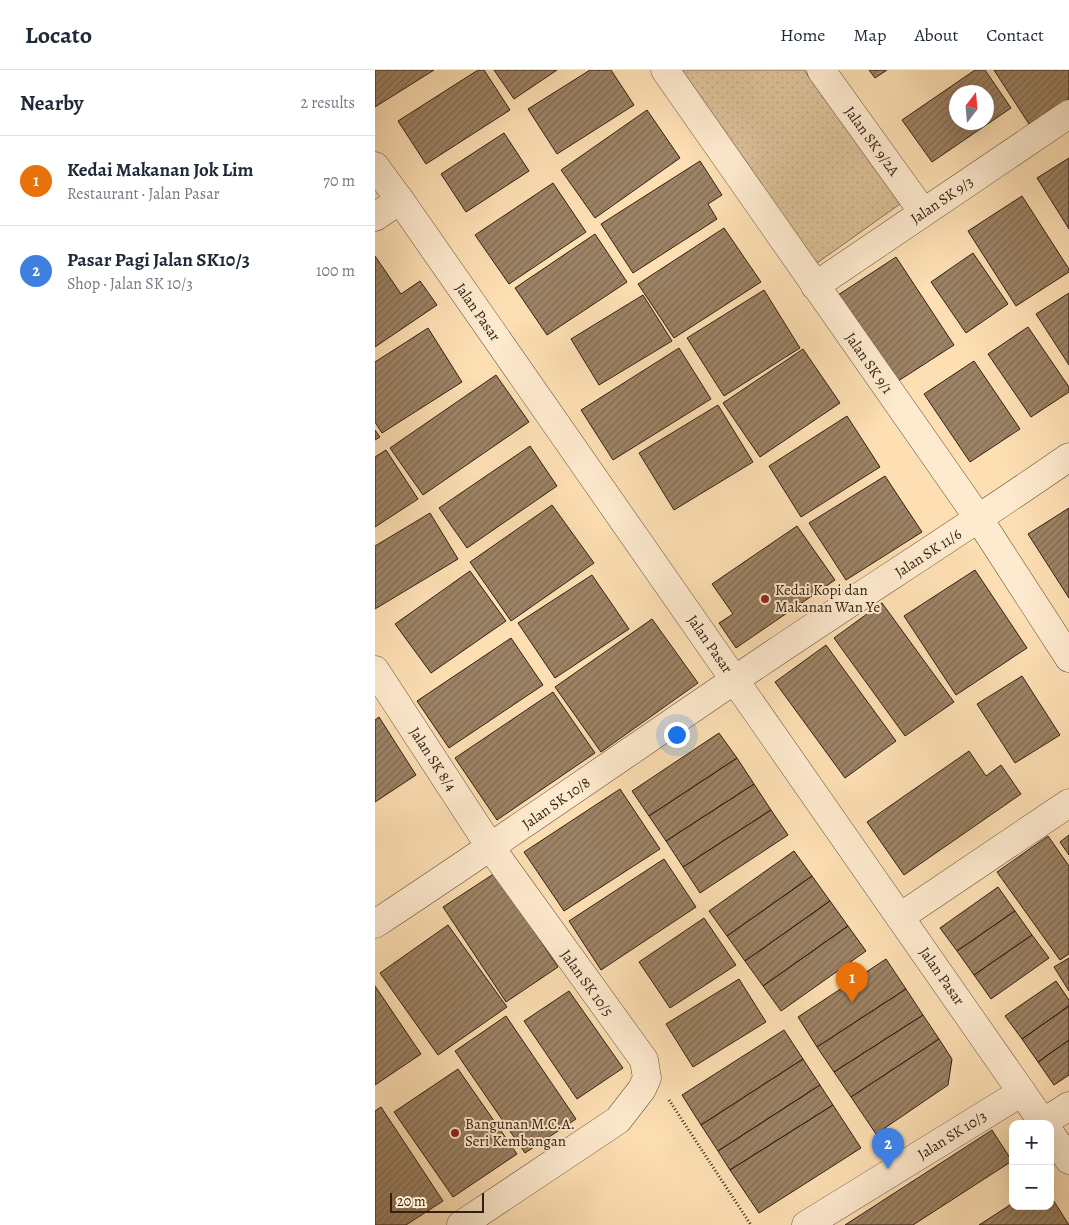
<!DOCTYPE html>
<meta charset="utf-8">
<style>
body{margin:0;font-family:Alegreya,serif;background:#f2f2f3;color:#1f2937}
.controls{position:absolute;right:15px;bottom:15px;display:grid;overflow:hidden;border-radius:10px;box-shadow:0 5px 20px #0002}
.controls button{width:45px;height:45px;display:grid;place-items:center;padding:0;border:0;border-bottom:1px solid #e0e1e3;background:#fff;color:#1f2937;font:25px sans-serif}
.compass{position:absolute;left:574px;top:15px;width:45px;height:45px;border-radius:50%;background:#fff;box-shadow:0 5px 20px #0002;rotate:16deg}
.scale{position:absolute;left:15px;bottom:12px;width:94px;box-sizing:border-box;padding-left:5px;border:2px solid #342011;border-top:0;font-size:14px;line-height:18px;white-space:nowrap;color:#342011;-webkit-text-stroke:4px #feeace;paint-order:stroke}
.you{position:absolute;left:301px;top:664px;width:18px;height:18px;margin:-12px;border:4px solid #fff;border-radius:50%;background:#1a73e8;box-shadow:0 0 0 8px #1a73e833}
.badge{display:grid;place-items:center;width:32px;height:32px;border-radius:50%;background:#2563eb;color:#fff;font-size:16px;font-weight:700}
.pin{position:absolute;translate:-50% -41px;filter:drop-shadow(0 1px 2px #0008)}
.pin::after{content:'';position:absolute;top:26px;width:18px;height:15px;background:inherit;clip-path:polygon(0 0,100% 0,50% 100%)}
.list{margin:0;padding:0;list-style:none}
h2{display:flex;justify-content:space-between;align-items:center;height:65px;margin:0;padding:0 20px;font-size:21px}
h2 small{font-size:16px;font-weight:400;color:#747a83}
.list li{display:grid;grid-template-columns:32px 1fr auto;gap:15px;align-items:center;box-sizing:border-box;height:90px;padding:0 20px;border-top:1px solid #e0e1e3}
.list b{display:block;font-size:19px;white-space:nowrap}
.list p{margin:0;font-size:16px;white-space:nowrap;color:#747a83}
.list em{font-size:16px;font-style:normal;color:#747a83}
.map{position:relative;flex:none;width:694px;height:1155px;overflow:hidden}
header{display:flex;align-items:center;gap:30px;box-sizing:border-box;height:70px;padding:0 25px;background:#fff;border-bottom:1px solid #e0e1e3}
header strong{font-size:24px}
nav{display:flex;gap:28px;margin-inline-start:auto;font-size:18px}
main{display:flex}
aside{flex:1;background:#fff}
.map>svg:first-child{display:block}
.park{fill:url(#park-dots);stroke:#887054}
.building{fill:url(#building-hatch);stroke:#342011;fill-rule:evenodd}
.lines{fill:none;stroke-linecap:round;stroke-linejoin:round}
.minor-casing{stroke:#66503a;stroke-width:29}
.tertiary-casing{stroke:#66503a;stroke-width:29}
.path{stroke:#342011;stroke-width:3;stroke-dasharray:1 2.5;stroke-linecap:butt}
.minor{stroke:#feeace;stroke-width:28}
.tertiary{stroke:#feeace;stroke-width:28}
.poi-dot{fill:#8f2418;stroke:#feeace;stroke-width:2}
.labels{text-anchor:middle;dominant-baseline:central;stroke-width:4;stroke-linejoin:round;paint-order:stroke}
.street-label{font-size:15px;fill:#342011;stroke:#feeace}
.poi-label{font-size:15px;fill:#342011;stroke:#feeace;text-anchor:start}
</style>
<header>
<strong>Locato</strong>
<nav><a>Home</a><a>Map</a><a>About</a><a>Contact</a></nav>
</header>
<main>
<aside>
<h2>Nearby<small>2 results</small></h2>
<ul class="list">
<li><span class="badge" style="background:#e8710a">1</span><div><b>Kedai Makanan Jok Lim</b><p>Restaurant · Jalan Pasar</p></div><em>70 m</em></li>
<li><span class="badge" style="background:#3f7fe0">2</span><div><b>Pasar Pagi Jalan SK10/3</b><p>Shop · Jalan SK 10/3</p></div><em>100 m</em></li>
</ul>
</aside>
<div class="map">
<svg width="694" height="1155" viewBox="0 0 694 1155">
<defs>
<pattern id="park-dots" width="8" height="8" patternUnits="userSpaceOnUse" patternTransform="scale(1.25)"><rect width="8" height="8" fill="#dbbf97"/><path d="M2 2h.1M6 6h.1" fill="none" stroke="#bda481" stroke-width="1.8" stroke-linecap="round"/></pattern>
<pattern id="building-hatch" width="6" height="6" patternUnits="userSpaceOnUse" patternTransform="scale(1.25)"><rect width="6" height="6" fill="#9d8365"/><path d="M-1 1l2-2M0 6l6-6M5 7l2-2" fill="none" stroke="#816b52"/></pattern>
</defs>
<rect width="100%" height="100%" fill="#fddfb3"/>
<filter id="stains"><feTurbulence type="fractalNoise" baseFrequency=".004" numOctaves="4"/><feColorMatrix values="0 0 0 0 .2 0 0 0 0 .09 0 0 0 0 .02 0 0 0 .5 -.17"/></filter>
<radialGradient id="worn" r=".72"><stop offset=".6" stop-color="#630" stop-opacity="0"/><stop offset="1" stop-color="#630" stop-opacity=".3"/></radialGradient>
<!-- park -->
<path class="park" d="M305 0H429L525 134 442 193Z"/>
<!-- building -->
<path class="building" d="M0 0H59L0 37Z
M103 0H109L135 40 51 94 23 51Z
M119 0H182L139 29Z
M215 0H236L259 35 182 84 153 39Z
M494 0H512L500 8Z
M600 0H610L636 38 557 92 527 50ZM582 22H612V52H582Z
M619 0H694V29L654 54Z
M272 40 305 88 220 148 186 100Z
M129 63 154 101 91 142 66 104Z
M694 88V159L662 108Z
M325 91 347 125 333 134 342 149 258 203 226 154Z
M178 113 211 162 134 214 100 165Z
M647 126 694 199V202L641 236 593 161Z
M349 158 386 212 299 268 263 214Z
M220 164 252 212 172 265 140 218Z
M598 183 633 234 591 263 556 212Z
M0 186 26 224 45 211 62 235 0 277Z
M521 187 579 275 517 315 460 227Z
M389 220 425 278 349 326 312 268Z
M694 223V295L661 244Z
M268 225 297 271 224 315 196 269Z
M653 257 694 317V322L656 347 613 284Z
M53 258 87 312 7 363 0 352V292Z
M304 278 336 329 238 390 206 340Z
M428 279 465 333 385 387 348 333Z
M599 291 645 359 595 392 549 324Z
M121 305 154 352 48 425 15 378Z
M343 335 378 392 299 440 264 383Z
M472 346 505 397 426 447 394 396Z
M0 360 5 367 0 370Z
M155 376 182 416 92 478 64 438Z
M11 380 43 429 0 457V387Z
M510 406 547 462 471 510 434 453Z
M177 435 219 493 136 551 95 492Z
M694 438V528L653 464Z
M55 443 83 489 0 539V476Z
M422 456 460 510 361 578 344 553 358 544 337 514Z
M600 500 652 578 581 625 529 546Z
M95 501 131 551 56 603 20 554Z
M217 505 254 559 180 608 143 553Z
M507 533 579 632 530 666 459 568Z
M277 549 323 613 226 682 180 617Z
M136 568 168 615 74 678 42 631Z
M451 575 521 671 470 708 400 612Z
M647 606 685 665 640 693 602 634Z
M178 622 220 683 122 750 80 688Z
M4 647 41 705 0 732V650Z
M344 663 362 688 274 746 257 721Z
M594 681 611 706 626 695 646 724 529 805 492 752Z
M362 688 379 714 291 771 274 746Z
M379 714 396 740 308 797 291 771Z
M245 719 285 779 189 841 149 782Z
M396 740 413 765 325 823 308 797Z
M694 765V785L685 772Z
M673 766 694 796V884L685 890 622 802Z
M419 781 437 806 352 866 334 841Z
M289 789 321 837 226 900 194 851Z
M120 803 183 897 131 932 68 837Z
M437 806 455 831 370 891 352 866Z
M623 817 640 841 582 881 565 858Z
M455 831 473 856 388 916 370 891Z
M640 841 657 865 599 905 582 881Z
M329 848 361 895 295 938 264 892Z
M73 855 132 937 63 985 5 903Z
M473 856 491 881 406 941 388 916Z
M657 865 674 888 616 929 599 905Z
M694 888V921L679 897Z
M511 889 531 919 442 977 423 947Z
M364 909 391 952 318 997 291 954Z
M681 911 694 930V936L647 969 630 946Z
M0 916 46 984 0 1015Z
M531 919 548 945 459 1002 442 977Z
M194 921 248 998 202 1029 149 951Z
M694 936V970L663 992 647 969Z
M548 945 564 969 476 1027 459 1002Z
M131 946 201 1049 150 1083 80 981Z
M409 960 428 989 326 1055 307 1025Z
M564 969 577 989 573 1015 501 1064 476 1027Z
M694 970V1005L679 1015 663 992Z
M428 989 445 1015 343 1081 326 1055Z
M83 999 142 1084 78 1127 19 1042Z
M445 1015 458 1035 355 1100 343 1081Z
M458 1035 486 1078 384 1143 355 1100Z
M6 1037 68 1131 31 1155H0V1041Z
M617 1060 637 1091 538 1155H470Z
M675 1125 694 1155H604L638 1133V1136H675Z"/>
<g class="lines">
<!-- minor casing -->
<g class="minor-casing">
<path id="minor" d="M290 0 604 449 694 588
M446 0 548 142
M0 147 25 130
M440 216 694 44
M0 600 116 778 269 990 272 1008 267 1019 243 1050 86 1155
M525 847 694 733
M0 854C120 775 239 692 358 611 469 535 583 464 694 387
M668 1053 694 1036
M431 1155 647 1022"/>
</g>
<!-- tertiary casing -->
<g class="tertiary-casing">
<path id="tertiary" d="M0 96 25 130 669 1054
M675 1063 694 1090"/>
</g>
<!-- path -->
<path class="path" d="M294 1030 376 1155"/>
<!-- minor -->
<use href="#minor" class="minor"/>
<!-- tertiary -->
<use href="#tertiary" class="tertiary"/>
</g>
<!-- markers -->
<g class="poi-dot">
<circle cx="390" cy="529" r="5"/>
<circle cx="80" cy="1063" r="5"/>
</g>
<g class="labels">
<!-- street labels -->
<g class="street-label">
<text transform="translate(497 71) rotate(54)">Jalan SK 9/2A</text>
<text transform="translate(567 130) rotate(-34)">Jalan SK 9/3</text>
<text transform="translate(103 242) rotate(55)">Jalan Pasar</text>
<text transform="translate(494 293) rotate(55)">Jalan SK 9/1</text>
<text transform="translate(553 483) rotate(-33)">Jalan SK 11/6</text>
<text transform="translate(335 574) rotate(55)">Jalan Pasar</text>
<text transform="translate(58 689) rotate(57)">Jalan SK 8/4</text>
<text transform="translate(181 733) rotate(-35)">Jalan SK 10/8</text>
<text transform="translate(567 906) rotate(55)">Jalan Pasar</text>
<text transform="translate(212 913) rotate(54)">Jalan SK 10/5</text>
<text transform="translate(577 1065) rotate(-32)">Jalan SK 10/3</text>
</g>
<!-- poi labels -->
<g class="poi-label">
<text x="400" y="520">Kedai Kopi dan<tspan x="400" dy="17">Makanan Wan Ye</tspan></text>
<text x="90" y="1054">Bangunan M.C.A.<tspan x="90" dy="17">Seri Kembangan</tspan></text>
</g>
</g>
<rect width="100%" height="100%" filter="url(#stains)"/>
<rect width="100%" height="100%" fill="url(#worn)"/>
</svg>
<div class="controls">
<button>+</button>
<button>−</button>
</div>
<svg class="compass" viewBox="-18 -18 36 36"><path d="M0-13l5 13h-10z" fill="#e53935"/><path d="M0 13l5-13h-10z" fill="#747a83"/></svg>
<div class="scale">20 m</div>
<div class="you"></div>
<div class="pin badge" style="left:477px;top:933px;background:#e8710a">1</div>
<div class="pin badge" style="left:513px;top:1099px;background:#3f7fe0">2</div>
</div>
</main>
